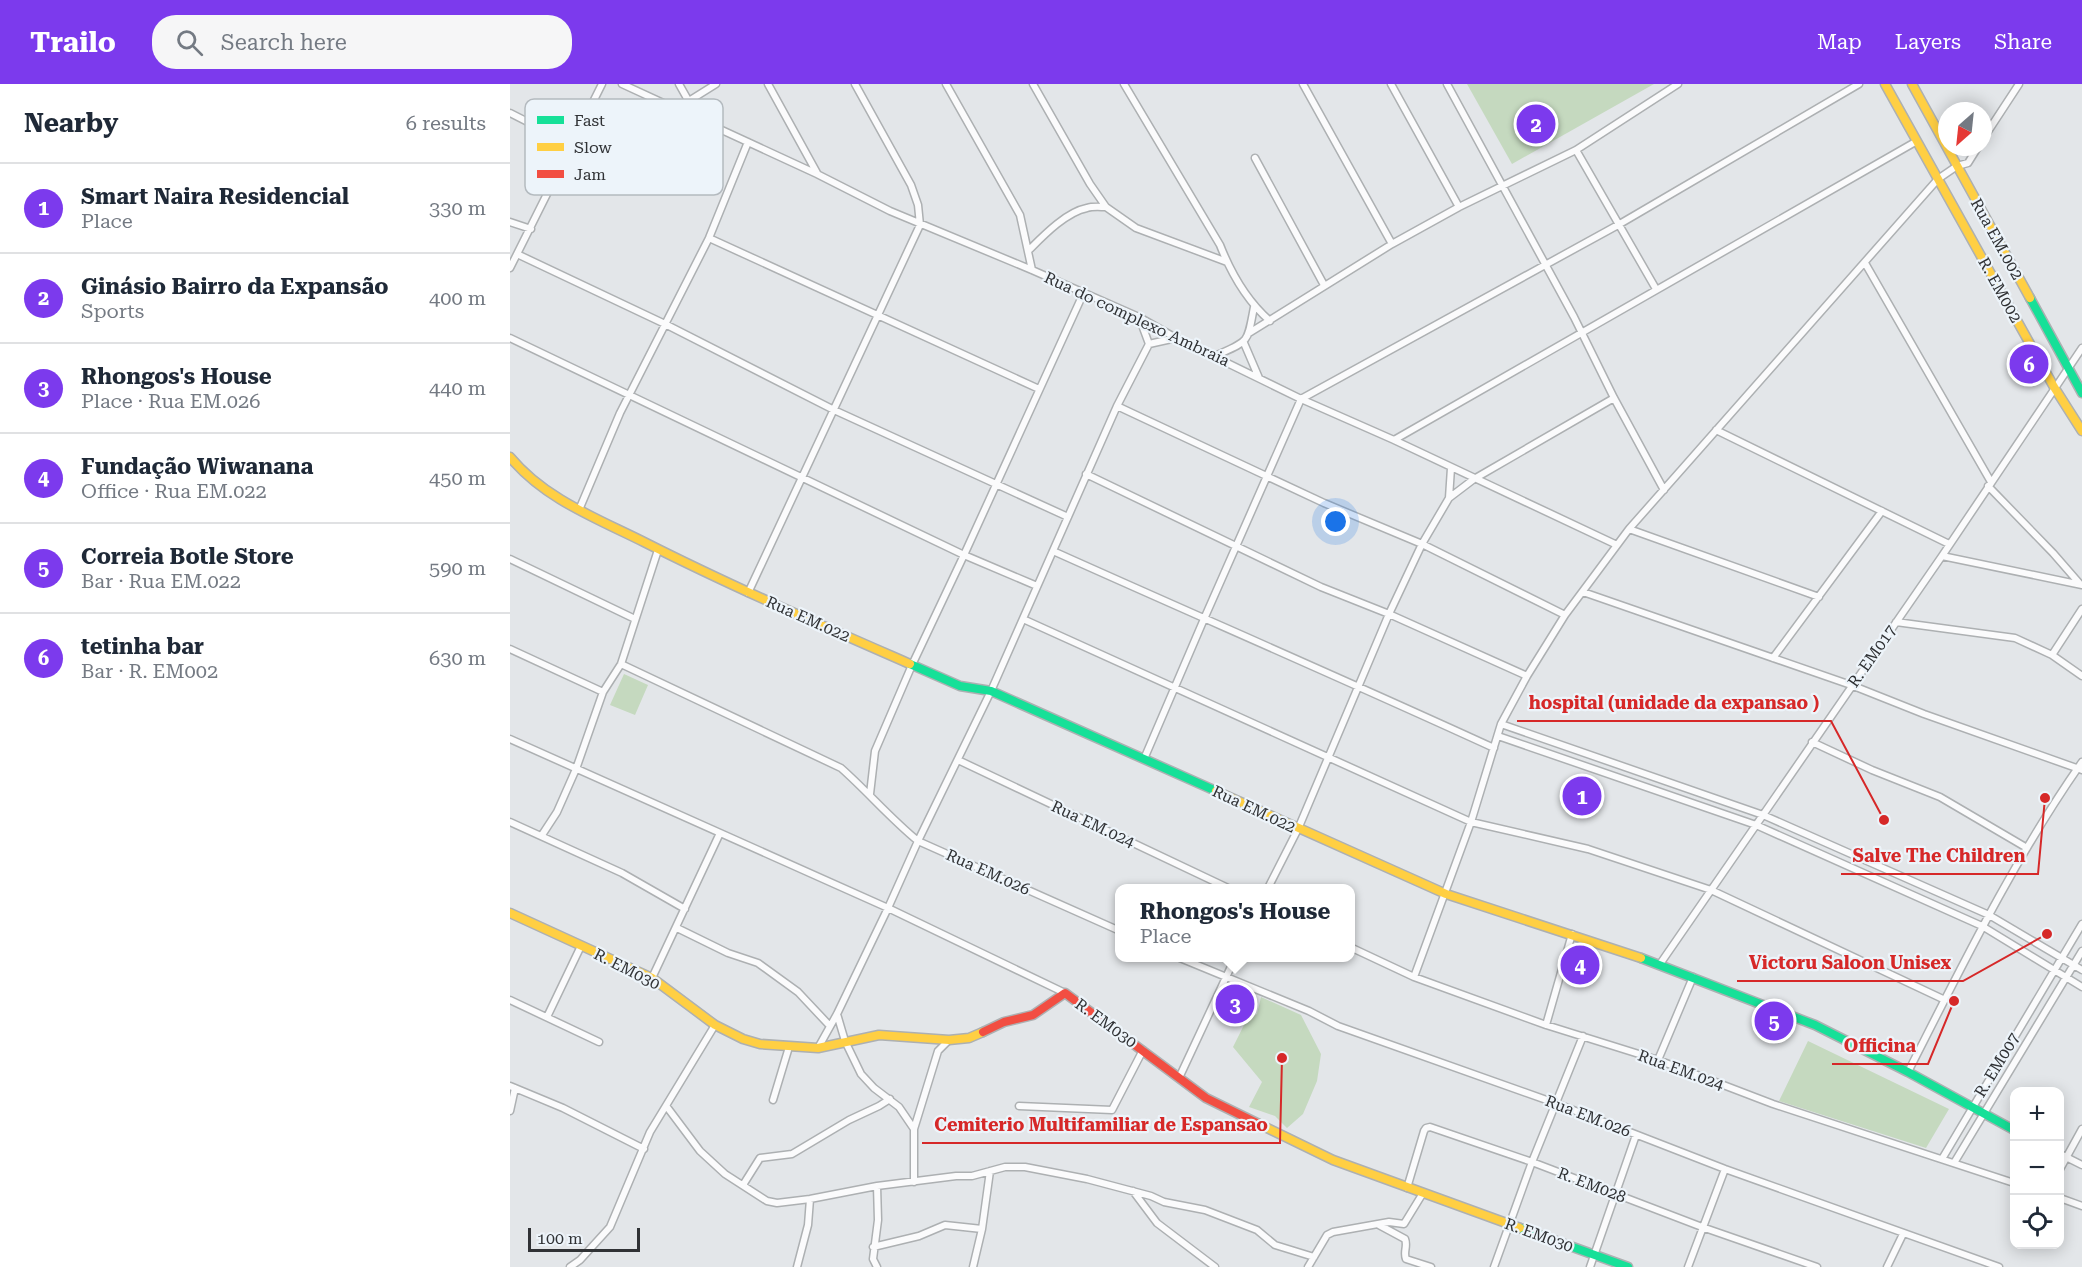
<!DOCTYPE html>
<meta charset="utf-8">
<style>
body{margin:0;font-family:"Roboto Serif",serif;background:#f6f6f7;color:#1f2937}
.controls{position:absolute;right:18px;bottom:18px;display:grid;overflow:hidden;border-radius:12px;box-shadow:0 3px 15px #0003}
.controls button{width:54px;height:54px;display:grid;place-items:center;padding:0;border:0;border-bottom:2px solid #e0e1e3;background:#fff;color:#1f2937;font:30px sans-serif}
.compass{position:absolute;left:1428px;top:18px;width:54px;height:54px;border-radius:50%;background:#fff;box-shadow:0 3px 15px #0003;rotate:207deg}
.scale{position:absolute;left:18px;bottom:15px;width:112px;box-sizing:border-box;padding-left:6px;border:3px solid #303235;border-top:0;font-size:16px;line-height:21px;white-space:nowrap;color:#303235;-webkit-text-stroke:4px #edf4fa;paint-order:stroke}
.you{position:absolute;left:826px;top:438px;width:21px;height:21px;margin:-15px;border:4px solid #fff;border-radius:50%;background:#1a73e8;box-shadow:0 0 0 9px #1a73e833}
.badge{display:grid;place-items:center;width:39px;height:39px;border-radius:50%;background:#7c3aed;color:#fff;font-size:20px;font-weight:700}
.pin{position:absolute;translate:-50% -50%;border:3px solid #fff;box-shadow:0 2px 6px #0006}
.popup{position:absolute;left:605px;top:800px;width:240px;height:78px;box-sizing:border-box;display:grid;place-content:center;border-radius:12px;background:#fff;filter:drop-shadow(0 2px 4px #0005);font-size:20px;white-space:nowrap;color:#747a83}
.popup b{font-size:22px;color:#1f2937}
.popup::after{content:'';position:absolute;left:50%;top:100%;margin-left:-12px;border:12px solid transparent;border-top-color:#fff}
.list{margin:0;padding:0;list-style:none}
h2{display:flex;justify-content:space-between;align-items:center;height:78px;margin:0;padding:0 24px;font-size:26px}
h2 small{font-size:20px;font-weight:400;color:#747a83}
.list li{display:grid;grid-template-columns:39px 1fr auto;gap:18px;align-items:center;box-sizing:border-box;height:90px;padding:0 24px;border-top:2px solid #e0e1e3}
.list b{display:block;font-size:22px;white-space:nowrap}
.list p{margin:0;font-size:20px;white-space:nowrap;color:#747a83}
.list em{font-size:20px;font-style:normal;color:#747a83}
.icon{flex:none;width:33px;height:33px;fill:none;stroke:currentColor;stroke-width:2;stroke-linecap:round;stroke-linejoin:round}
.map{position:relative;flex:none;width:1572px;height:1183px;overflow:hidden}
header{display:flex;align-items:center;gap:36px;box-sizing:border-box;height:84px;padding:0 30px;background:#7c3aed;color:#fff}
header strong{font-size:28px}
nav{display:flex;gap:33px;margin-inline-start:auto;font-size:21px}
.search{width:420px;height:54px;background:#f6f6f7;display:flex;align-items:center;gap:15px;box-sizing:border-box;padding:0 21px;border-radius:24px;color:#747a83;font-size:22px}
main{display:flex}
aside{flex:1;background:#fff}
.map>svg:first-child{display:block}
.green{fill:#c5d9bf}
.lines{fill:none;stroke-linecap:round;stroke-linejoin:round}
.street-casing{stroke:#adb0b2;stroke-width:9}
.fast-casing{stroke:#adb0b2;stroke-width:11}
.slow-casing{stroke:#adb0b2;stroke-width:11}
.jam-casing{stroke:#adb0b2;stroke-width:11}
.street{stroke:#fbfbfc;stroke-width:6}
.fast{stroke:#16e098;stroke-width:8}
.slow{stroke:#ffcf43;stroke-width:8}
.jam{stroke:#f24e42;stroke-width:8}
.labels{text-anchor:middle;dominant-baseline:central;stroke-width:4.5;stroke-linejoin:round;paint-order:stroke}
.street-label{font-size:16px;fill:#303235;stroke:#edf4fa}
.key{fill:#edf4fa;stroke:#b4babf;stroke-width:1.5}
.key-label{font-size:16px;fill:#303235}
.leader{fill:none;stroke:#d62828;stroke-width:2}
.callout-dot{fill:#d62828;stroke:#edf4fa;stroke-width:2}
.callout-label{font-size:18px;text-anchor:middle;font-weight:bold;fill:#d62828;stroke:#edf4fa;stroke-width:4.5;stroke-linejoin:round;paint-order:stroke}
</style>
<header>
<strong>Trailo</strong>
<div class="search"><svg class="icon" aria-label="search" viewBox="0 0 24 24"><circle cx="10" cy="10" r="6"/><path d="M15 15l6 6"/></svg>Search here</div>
<nav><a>Map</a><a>Layers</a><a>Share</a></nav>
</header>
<main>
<aside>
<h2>Nearby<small>6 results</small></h2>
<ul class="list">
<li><span class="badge">1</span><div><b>Smart Naira Residencial</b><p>Place</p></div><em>330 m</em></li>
<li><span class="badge">2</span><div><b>Ginásio Bairro da Expansão</b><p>Sports</p></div><em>400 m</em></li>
<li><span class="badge">3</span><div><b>Rhongos's House</b><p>Place · Rua EM.026</p></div><em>440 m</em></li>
<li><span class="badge">4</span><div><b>Fundação Wiwanana</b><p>Office · Rua EM.022</p></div><em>450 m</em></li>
<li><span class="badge">5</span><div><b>Correia Botle Store</b><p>Bar · Rua EM.022</p></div><em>590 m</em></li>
<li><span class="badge">6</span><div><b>tetinha bar</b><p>Bar · R. EM002</p></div><em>630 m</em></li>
</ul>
</aside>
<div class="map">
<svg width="1572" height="1183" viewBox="0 0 1572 1183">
<rect width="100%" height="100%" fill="#e3e6e9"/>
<!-- green -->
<path class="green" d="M957 0H1144L1002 80Z
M114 590 138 601 125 631 100 621Z
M751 913 791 931 811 970 807 997 793 1030 777 1044 765 1032 739 1023 752 998 723 963 737 935 747 930Z
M1298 957 1439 1025 1416 1064 1269 1017Z"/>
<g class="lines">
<!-- street casing -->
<g class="street-casing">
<path id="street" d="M112 0 307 90 380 127 522 186 629 233 666 254 791 315 884 356 1107 461
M169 0 178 16
M258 0 307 89
M436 0 510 131 522 186
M523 0 580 100 596 123 626 144 717 178
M614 0 710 161C721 189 737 217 760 237
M793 0 882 160
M881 0 949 123
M937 0 1064 233 1104 314 1154 406
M166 25 206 0
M0 29 63 61
M1473 55 1509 0
M1066 66 1146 205
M745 74 814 201
M0 138 21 145
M199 154 529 305
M519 166C533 152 556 128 577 124 583 122 590 123 596 123
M7 170 155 240 324 326 558 433
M1355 179 1481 398
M0 184 92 0
M739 249 882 160 949 123 1066 66 1168 0
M0 254 454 471 527 502
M734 259 749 294
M639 260 666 254
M705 272C740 256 737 260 744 223
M607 322 814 419 912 460 1055 531
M1206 346 1439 460
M884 356 1407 57
M576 390 811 503 879 530 1017 592
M1478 402 1543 469 1570 500
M939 414 941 384
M69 426 110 329 199 154 238 58
M1119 445 1309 513
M543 467C690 533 838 597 984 664
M1432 472 1572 501
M0 475 125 535
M1073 508 1341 601 1414 630 1572 686
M238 509 410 141 408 121 401 101 345 0
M513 535 961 738 1078 765 1201 806 1435 916
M1386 538 1505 554 1542 571 1572 592
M0 565 93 608
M1542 571 1572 525
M1263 574 1372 427
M111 580 331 684C358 708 381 735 408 757L610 847
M991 640 1253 731 1479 831 1572 886
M988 652 1246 741 1472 842 1572 903
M0 655 378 824 555 909
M1302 658 1362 686 1430 713 1517 764
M634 675 694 535 791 315 1108 141 1349 0
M448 676 718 804
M360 710 365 667 402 581 454 471 574 208
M0 738 112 789 175 825
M32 751 47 728 66 685 93 608 111 580 148 466
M758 804 788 745 879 530 912 460 939 414 964 395 1104 314
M167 844 218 869 248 879 288 908 319 941
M840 863 904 893 1036 941 1148 976 1263 1020 1504 1099
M670 874 799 927 828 942 1045 1019 1215 1085 1489 1183
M1150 880 1432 472 1572 264
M904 893 961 738 991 640 1017 592 1055 531 1119 445 1428 95 1447 82 1458 79 1468 63
M142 894 210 749
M0 916 89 958
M327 930 335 957 351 990 364 1004 389 1023 404 1045
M37 933 71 862
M1036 941 1062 850
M308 964 327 930 378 824 408 757 481 607 607 322 639 260 629 233
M1148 976 1183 893
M1398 988C1452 882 1504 775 1572 678
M669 994 725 874
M0 1002 53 1024 134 1065
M263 1016 279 963
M509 1022 602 1026 633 966
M157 1023 190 1067 215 1090 257 1117 267 1119 300 1115 367 1102 446 1092H462L495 1083H515L577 1095 641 1112 654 1118 695 1126 747 1146 765 1161 804 1173
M0 1027 5 1004
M1550 1070 1572 1081
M1432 1075 1572 840
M1444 1079 1572 867
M1550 1085 1572 1045
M404 1098V1045L428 967 439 956
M233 1101 250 1074 282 1070 339 1036 369 1022 380 1015
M897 1104 914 1047 916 1044 920 1043 1022 1078 1192 1143 1307 1183
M623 1107 647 1139 705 1183
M1550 1114 1572 1122
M869 1141 895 1155C898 1162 893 1168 896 1175L921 1183
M363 1163 409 1152 435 1141 472 1145
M60 1183 70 1176 100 1143 140 1048 205 941
M287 1183 298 1141 300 1115
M367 1183 363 1175 368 1136 367 1102
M463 1183 472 1145 480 1087
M798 1183 817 1151 823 1148 879 1138 894 1140 913 1109
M984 1183 1022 1078 1073 952
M1080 1183 1126 1051
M1178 1183 1215 1085
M1377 1183 1393 1150"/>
</g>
<!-- fast casing -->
<g class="fast-casing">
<path id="fast" d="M1520 214 1572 309
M400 580 450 602 481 607 706 707
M1131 874 1305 941 1398 988 1504 1046
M1010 1144 1118 1183"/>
</g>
<!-- slow casing -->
<g class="slow-casing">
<path id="slow" d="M1375 0 1544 303 1572 347
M1402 0 1520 214
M0 373C35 415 86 434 134 458 221 502 311 541 400 580
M706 707 936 810 1131 874
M0 829 142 894 205 941 233 955 250 960 308 964 369 951 439 956 459 954 473 948
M749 1040 823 1076 1010 1144"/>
</g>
<!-- jam casing -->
<g class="jam-casing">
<path id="jam" d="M473 948 494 938 523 931 555 909 696 1014 749 1040"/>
</g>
<!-- street -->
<use href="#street" class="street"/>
<!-- fast -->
<use href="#fast" class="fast"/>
<!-- slow -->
<use href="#slow" class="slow"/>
<!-- jam -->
<use href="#jam" class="jam"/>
</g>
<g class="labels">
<!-- street labels -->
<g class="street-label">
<text transform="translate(1487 155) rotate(61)">Rua EM.002</text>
<text transform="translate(1490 206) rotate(61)">R. EM002</text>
<text transform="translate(627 235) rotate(25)">Rua do complexo Ambraia</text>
<text transform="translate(298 535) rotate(24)">Rua EM.022</text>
<text transform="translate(1362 572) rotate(-55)">R. EM017</text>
<text transform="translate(744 725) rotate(25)">Rua EM.022</text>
<text transform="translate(583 740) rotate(25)">Rua EM.024</text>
<text transform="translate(478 788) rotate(24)">Rua EM.026</text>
<text transform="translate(117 885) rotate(27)">R. EM030</text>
<text transform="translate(596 939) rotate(36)">R. EM030</text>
<text transform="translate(1487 981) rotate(-59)">R. EM007</text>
<text transform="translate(1171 986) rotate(20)">Rua EM.024</text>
<text transform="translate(1078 1032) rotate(21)">Rua EM.026</text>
<text transform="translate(1082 1101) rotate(21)">R. EM028</text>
<text transform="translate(1029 1151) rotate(20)">R. EM030</text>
</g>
</g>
<!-- legend -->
<rect x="15" y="15" width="198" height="96" rx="9" class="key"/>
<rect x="27" y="32" width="27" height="8" fill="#16e098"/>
<rect x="27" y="59" width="27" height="8" fill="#ffcf43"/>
<rect x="27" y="86" width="27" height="8" fill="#f24e42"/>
<g class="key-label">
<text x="64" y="42">Fast</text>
<text x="64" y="69">Slow</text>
<text x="64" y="96">Jam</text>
</g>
<!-- callouts -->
<path class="leader" d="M1374 736L1321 637H1007M1535 714L1528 790H1331M1537 850L1453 897H1227M1444 917L1418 980H1322M772 974L770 1059H412"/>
<g class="callout-dot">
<circle cx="1374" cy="736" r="6"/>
<circle cx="1535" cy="714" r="6"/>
<circle cx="1537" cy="850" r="6"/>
<circle cx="1444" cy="917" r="6"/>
<circle cx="772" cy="974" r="6"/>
</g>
<g class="callout-label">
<text x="1164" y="625">hospital (unidade da expansao )</text>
<text x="1429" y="778">Salve The Children</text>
<text x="1340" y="885">Victoru Saloon Unisex</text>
<text x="1370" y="968">Officina</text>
<text x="591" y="1047">Cemiterio Multifamiliar de Espansao</text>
</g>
</svg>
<div class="controls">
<button>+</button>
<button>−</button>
<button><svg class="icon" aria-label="locate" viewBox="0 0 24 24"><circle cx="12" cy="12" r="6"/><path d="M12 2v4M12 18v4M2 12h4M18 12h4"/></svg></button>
</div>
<svg class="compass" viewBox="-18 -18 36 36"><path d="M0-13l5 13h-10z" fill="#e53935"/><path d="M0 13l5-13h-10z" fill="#747a83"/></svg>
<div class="scale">100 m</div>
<div class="you"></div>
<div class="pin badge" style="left:1072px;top:712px">1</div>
<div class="pin badge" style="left:1026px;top:40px">2</div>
<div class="pin badge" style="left:725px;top:920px">3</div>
<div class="popup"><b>Rhongos's House</b>Place</div>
<div class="pin badge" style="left:1070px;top:881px">4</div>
<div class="pin badge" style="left:1264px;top:937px">5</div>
<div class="pin badge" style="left:1519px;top:280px">6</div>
</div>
</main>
